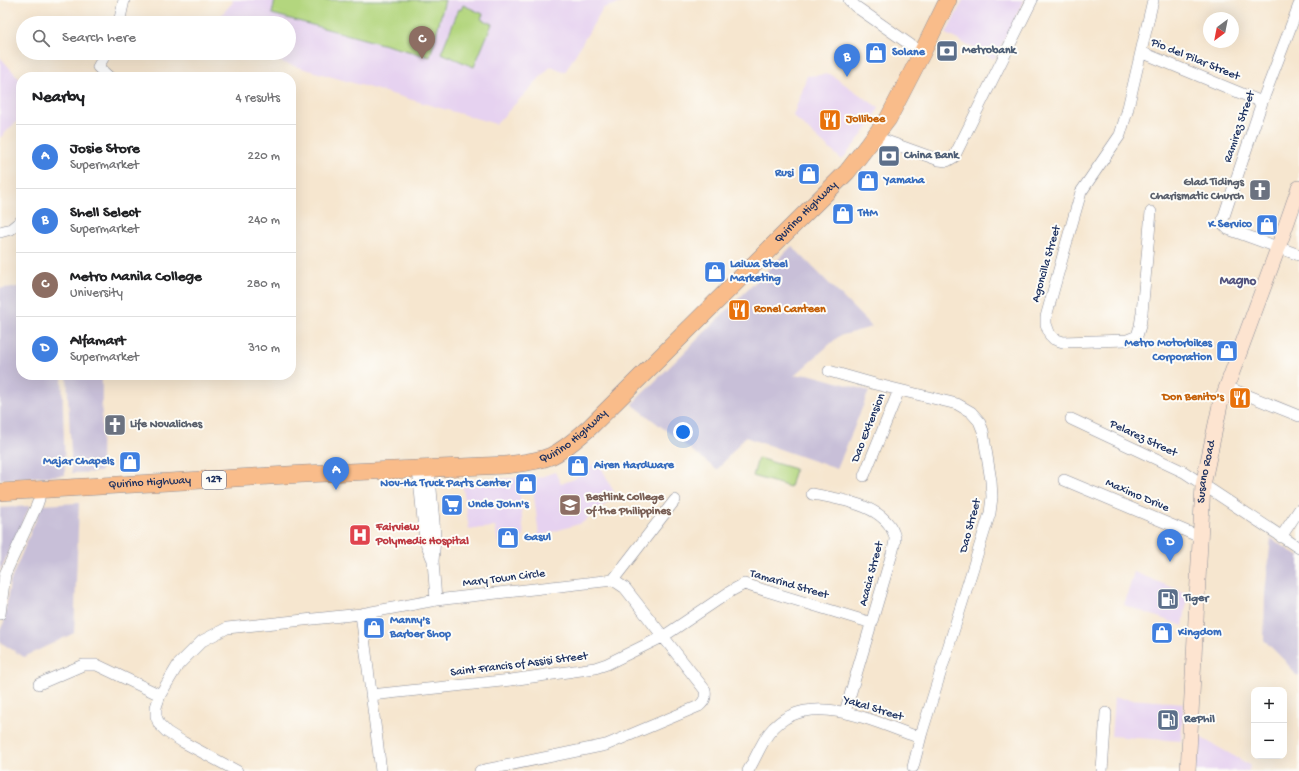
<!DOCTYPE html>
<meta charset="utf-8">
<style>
body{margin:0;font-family:"Gochi Hand",sans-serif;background:#f2f2f2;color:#202124}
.controls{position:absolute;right:12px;bottom:12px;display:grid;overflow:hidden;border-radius:8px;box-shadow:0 4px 16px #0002}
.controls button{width:36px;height:36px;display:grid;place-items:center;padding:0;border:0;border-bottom:1px solid #e0e0e0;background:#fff;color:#202124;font:20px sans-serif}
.compass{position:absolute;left:1203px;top:12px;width:36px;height:36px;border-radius:50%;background:#fff;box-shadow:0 4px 16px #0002;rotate:212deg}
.you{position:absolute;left:683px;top:432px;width:14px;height:14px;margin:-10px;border:3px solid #fff;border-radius:50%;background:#1a73e8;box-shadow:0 0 0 6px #1a73e833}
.badge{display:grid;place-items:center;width:26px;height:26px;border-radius:50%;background:#1a73e8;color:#fff;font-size:13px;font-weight:700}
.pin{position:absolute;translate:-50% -33px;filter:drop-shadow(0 1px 2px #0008)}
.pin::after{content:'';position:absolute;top:21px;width:14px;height:12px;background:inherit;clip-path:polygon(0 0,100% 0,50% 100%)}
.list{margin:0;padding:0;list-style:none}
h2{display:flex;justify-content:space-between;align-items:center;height:52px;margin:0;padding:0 16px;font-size:17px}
h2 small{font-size:13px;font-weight:400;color:#757577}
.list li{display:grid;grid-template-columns:26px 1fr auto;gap:12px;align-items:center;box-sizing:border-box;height:64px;padding:0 16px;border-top:1px solid #e0e0e0}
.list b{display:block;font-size:15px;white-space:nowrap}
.list p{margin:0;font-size:13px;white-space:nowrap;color:#757577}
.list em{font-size:13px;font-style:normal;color:#757577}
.icon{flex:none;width:22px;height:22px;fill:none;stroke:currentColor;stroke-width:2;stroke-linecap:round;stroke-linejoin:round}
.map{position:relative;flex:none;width:1299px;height:771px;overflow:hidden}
.search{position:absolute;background:#fff;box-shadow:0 4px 16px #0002;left:16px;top:16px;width:280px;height:44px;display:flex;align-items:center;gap:10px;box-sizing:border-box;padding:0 14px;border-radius:22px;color:#757577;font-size:15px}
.panel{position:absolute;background:#fff;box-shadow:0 4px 16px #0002;left:16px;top:72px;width:280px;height:308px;border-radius:16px}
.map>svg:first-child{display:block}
.built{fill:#e6d2f0}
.industrial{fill:#c8bfd8}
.green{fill:#b3d67e;stroke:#67826e}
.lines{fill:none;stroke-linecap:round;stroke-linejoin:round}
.minor-casing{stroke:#888a96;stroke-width:12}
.secondary-casing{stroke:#888a96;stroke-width:16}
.primary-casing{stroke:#888a96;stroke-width:18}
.minor{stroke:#fff;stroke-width:11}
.secondary{stroke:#fde4d0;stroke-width:15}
.primary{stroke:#f9bc8a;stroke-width:17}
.labels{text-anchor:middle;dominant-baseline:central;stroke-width:4;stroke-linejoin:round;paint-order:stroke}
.shield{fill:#fdfcf7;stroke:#5f6c8c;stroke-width:1}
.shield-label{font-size:11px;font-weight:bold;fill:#1b2f5e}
.service-label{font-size:12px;font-weight:bold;fill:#4e5e75;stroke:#fdfcf7;text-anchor:start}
.shop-label{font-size:12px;font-weight:bold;fill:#366cbe;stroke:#fdfcf7;text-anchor:start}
.street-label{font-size:12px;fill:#1b2f5e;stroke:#fdfcf7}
.food-label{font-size:12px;font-weight:bold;fill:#c56008;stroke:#fdfcf7;text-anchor:start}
.worship-label{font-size:12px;font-weight:bold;fill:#5b616d;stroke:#fdfcf7;text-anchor:end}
.education-label{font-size:12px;font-weight:bold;fill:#785e54;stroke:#fdfcf7;text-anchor:start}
.health-label{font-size:12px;font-weight:bold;fill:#be3a42;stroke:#fdfcf7;text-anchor:start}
.neighbourhood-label{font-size:13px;font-weight:bold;fill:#53547f;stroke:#fdfcf7}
</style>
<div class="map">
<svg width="1299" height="771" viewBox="0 0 1299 771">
<rect width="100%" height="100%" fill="#fdfcf7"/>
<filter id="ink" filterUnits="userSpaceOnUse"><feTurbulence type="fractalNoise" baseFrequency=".025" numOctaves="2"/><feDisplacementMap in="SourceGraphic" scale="8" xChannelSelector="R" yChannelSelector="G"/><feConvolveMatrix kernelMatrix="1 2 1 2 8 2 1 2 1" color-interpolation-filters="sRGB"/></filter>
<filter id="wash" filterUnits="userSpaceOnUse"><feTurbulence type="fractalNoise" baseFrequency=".012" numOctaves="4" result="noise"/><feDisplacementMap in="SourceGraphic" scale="16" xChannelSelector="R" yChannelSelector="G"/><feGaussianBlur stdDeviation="0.9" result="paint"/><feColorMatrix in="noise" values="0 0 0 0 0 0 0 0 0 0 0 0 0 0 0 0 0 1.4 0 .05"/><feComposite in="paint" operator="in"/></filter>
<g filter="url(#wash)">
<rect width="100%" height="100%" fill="#f6e6cf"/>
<!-- built -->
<path class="built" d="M232 0H632L603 8 565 72 551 66 496 124 249 53H289V23H214L233 2Z
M963 0H1024L994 59 946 34Z
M0 57 21 81V117L0 138Z
M830 74 879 108 869 126 842 160 793 116 807 76Z
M598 461 616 496 582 523 539 536 532 480 555 472 561 484 574 479Z
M518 478 524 537 498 542 495 527 469 529 462 481Z
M1134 572 1188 594 1183 626 1124 605Z
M1114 698 1184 703 1181 741 1111 736Z
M1198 736 1250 765 1249 771H1195Z"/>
<!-- industrial -->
<path class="industrial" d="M792 246 872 327 839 336 794 376 808 374 869 391 837 469 745 437 717 470 632 404Z
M21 287V375H62L65 475 0 479V288Z
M67 375H102L101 472 72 473Z
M79 503 74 633 24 657 0 642V630L4 622 10 582 42 505Z
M30 506 0 571V508Z
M1271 538 1299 557V676L1296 675 1285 661 1264 640 1265 594Z"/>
<!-- green -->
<path class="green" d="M275 0H445L430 57 272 14Z
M463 5 483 14 481 19 492 24 474 67 441 53 459 9 461 10Z
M758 458 795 469 790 487 753 476Z"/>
</g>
<g filter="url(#ink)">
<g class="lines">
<!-- minor casing -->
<g class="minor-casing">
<path id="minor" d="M849 0 855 6 922 53
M1299 5 1262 102 1223 219 1224 225 1228 229 1299 255
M119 23 124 0
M1141 52 1262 102
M106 53 98 67 109 77
M875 137 939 160 947 161 954 157 1032 0
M1151 212 1142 313 1140 326 1137 336 1127 340 1063 342 1054 339 1050 335 1046 324V317L1065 248 1081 192 1120 135 1127 112 1153 0
M0 232 11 229 21 221
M829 371 875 384 957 404 971 412 979 421 983 431 991 481 992 497 990 513 922 732 913 767
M1227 387 1299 416
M1071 419 1184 472 1299 548
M429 468 434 522 435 539 433 561 436 600
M418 469 425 540 432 558
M864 476 899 390
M1064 480 1200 537
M812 494C839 499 888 505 895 538 895 542 894 546 893 550L845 712
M1281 537 1299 510
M613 580 675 500
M0 614 5 574 37 505 39 499V490
M361 614 381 771
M39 684 83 665H97L160 695
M371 695 511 680 595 668 607 664 664 636 731 591 744 584 872 623
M237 771 183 742 167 732 159 724 156 716V707L160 695 178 665 202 641 227 628 361 614 436 600 613 580 625 588 705 690C706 697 705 701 699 706L606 745 480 771
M748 771C755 759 761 744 769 733 805 687 872 721 915 736L922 732
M1102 771 1106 713"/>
</g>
<!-- secondary casing -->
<g class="secondary-casing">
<g id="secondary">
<path id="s1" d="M1188 771 1203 485 1220 405 1278 248 1299 188"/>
</g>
</g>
<!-- primary casing -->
<g class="primary-casing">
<g id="primary">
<path id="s2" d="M0 492 304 474 506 465C521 463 537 462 551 456 566 449 577 438 589 428L847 172 888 119 922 53 948 0"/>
</g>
</g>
<!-- minor -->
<use href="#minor" class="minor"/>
<!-- secondary -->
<use href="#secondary" class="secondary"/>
<!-- primary -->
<use href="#primary" class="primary"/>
</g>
</g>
<!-- icons -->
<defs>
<g id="bank-square" transform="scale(1.15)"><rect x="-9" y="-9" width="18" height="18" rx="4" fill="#5c6f8a" stroke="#fdfcf7"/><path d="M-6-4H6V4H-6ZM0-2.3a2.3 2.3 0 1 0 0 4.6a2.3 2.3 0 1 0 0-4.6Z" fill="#fff"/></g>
<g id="shop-square" transform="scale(1.15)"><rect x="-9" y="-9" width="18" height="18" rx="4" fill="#3f7fe0" stroke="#fdfcf7"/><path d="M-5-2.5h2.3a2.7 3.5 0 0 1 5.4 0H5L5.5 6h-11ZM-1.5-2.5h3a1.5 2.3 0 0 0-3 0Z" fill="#fff"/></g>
<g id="restaurant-square" transform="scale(1.15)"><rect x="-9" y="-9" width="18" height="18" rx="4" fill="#e8710a" stroke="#fdfcf7"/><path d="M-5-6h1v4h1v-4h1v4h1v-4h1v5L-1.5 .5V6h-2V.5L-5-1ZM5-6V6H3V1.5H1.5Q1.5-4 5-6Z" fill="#fff"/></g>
<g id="church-square" transform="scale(1.15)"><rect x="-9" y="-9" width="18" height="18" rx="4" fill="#6b7280" stroke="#fdfcf7"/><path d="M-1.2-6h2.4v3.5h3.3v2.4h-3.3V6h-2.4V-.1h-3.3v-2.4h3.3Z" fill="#fff"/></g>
<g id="supermarket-square" transform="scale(1.15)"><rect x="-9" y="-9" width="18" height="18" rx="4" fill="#3f7fe0" stroke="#fdfcf7"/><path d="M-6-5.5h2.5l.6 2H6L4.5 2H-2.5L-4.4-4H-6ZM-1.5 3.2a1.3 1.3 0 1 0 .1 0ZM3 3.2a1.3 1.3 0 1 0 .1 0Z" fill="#fff"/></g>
<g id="university-square" transform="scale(1.15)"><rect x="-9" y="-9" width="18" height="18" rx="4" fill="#8d6e63" stroke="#fdfcf7"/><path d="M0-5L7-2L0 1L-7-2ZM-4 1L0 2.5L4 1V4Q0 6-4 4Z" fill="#fff"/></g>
<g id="hospital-square" transform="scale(1.15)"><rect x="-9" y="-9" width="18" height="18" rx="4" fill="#e0444e" stroke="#fdfcf7"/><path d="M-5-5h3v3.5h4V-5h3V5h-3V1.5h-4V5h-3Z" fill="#fff"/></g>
<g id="fuel-square" transform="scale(1.15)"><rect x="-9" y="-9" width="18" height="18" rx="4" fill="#5c6f8a" stroke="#fdfcf7"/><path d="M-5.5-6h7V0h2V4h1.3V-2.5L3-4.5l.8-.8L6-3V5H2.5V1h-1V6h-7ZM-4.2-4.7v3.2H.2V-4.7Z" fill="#fff"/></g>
</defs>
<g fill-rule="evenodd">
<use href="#bank-square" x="947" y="51"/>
<use href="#shop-square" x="876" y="53"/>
<use href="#restaurant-square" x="830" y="120"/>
<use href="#bank-square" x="889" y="156"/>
<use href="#shop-square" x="809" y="174"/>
<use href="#shop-square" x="868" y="181"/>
<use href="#church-square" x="1260" y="190"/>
<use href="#shop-square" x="843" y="214"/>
<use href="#shop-square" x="1267" y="225"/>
<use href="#shop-square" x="715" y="272"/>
<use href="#restaurant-square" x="739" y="310"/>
<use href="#shop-square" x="1227" y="351"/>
<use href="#restaurant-square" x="1240" y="398"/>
<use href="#church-square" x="115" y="425"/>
<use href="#shop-square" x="130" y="462"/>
<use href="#shop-square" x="578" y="466"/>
<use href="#shop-square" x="526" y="484"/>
<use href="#supermarket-square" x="452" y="505"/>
<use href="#university-square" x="570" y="505"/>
<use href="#hospital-square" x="360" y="535"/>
<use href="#shop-square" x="508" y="538"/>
<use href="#fuel-square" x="1168" y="599"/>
<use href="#shop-square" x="374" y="628"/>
<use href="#shop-square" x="1162" y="633"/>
<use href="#fuel-square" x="1168" y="720"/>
</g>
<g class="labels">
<!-- shield labels -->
<rect class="shield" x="202" y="471" width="24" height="18" rx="3"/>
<g class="shield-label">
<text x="214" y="480">127</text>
</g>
<!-- service labels -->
<g class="service-label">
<text x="962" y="51">Metrobank</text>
<text x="904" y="156">China Bank</text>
<text x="1184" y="599">Tiger</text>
<text x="1184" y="720">RePhil</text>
</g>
<!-- shop labels -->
<g class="shop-label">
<text x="892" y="53">Solane</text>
<text x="794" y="174" text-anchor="end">Rusi</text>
<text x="884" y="181">Yamaha</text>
<text x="858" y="214">THM</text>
<text x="1252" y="225" text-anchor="end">K Servico</text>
<text x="730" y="265">Laiwa Steel<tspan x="730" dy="14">Marketing</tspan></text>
<text x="1212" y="344" text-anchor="end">Metro Motorbikes<tspan x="1212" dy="14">Corporation</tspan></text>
<text x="114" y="462" text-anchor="end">Majar Chapels</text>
<text x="594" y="466">Airen Hardware</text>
<text x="510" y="484" text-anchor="end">Nov-Ha Truck Parts Center</text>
<text x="468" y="505">Uncle John's</text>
<text x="524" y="538">Gasul</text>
<text x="390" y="621">Manny's<tspan x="390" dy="14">Barber Shop</tspan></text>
<text x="1178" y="633">Kingdom</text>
</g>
<!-- street labels -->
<g class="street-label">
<text transform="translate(1195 60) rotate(22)">Pio del Pilar Street</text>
<text transform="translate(1240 127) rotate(-71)">Ramirez Street</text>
<text stroke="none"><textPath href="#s2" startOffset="906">Quirino Highway</textPath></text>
<text transform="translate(1047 264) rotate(-74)">Agoncilla Street</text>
<text transform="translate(869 428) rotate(-68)">Dao Extension</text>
<text stroke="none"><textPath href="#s2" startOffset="582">Quirino Highway</textPath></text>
<text transform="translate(1143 439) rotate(25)">Pelarez Street</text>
<text stroke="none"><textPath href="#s1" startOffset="300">Susano Road</textPath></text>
<text stroke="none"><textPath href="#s2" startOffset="150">Quirino Highway</textPath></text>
<text transform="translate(1137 496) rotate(23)">Maximo Drive</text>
<text transform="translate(971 526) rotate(-75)">Dao Street</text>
<text transform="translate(872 574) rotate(-75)">Acacia Street</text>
<text transform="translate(504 579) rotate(-7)">Mary Town Circle</text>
<text transform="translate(789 585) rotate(16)">Tamarind Street</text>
<text transform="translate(519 665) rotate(-7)">Saint Francis of Assisi Street</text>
<text transform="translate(873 709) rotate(17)">Yakal Street</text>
</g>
<!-- food labels -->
<g class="food-label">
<text x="846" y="120">Jollibee</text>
<text x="754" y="310">Ronel Canteen</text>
<text x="1224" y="398" text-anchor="end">Don Benito's</text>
</g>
<!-- worship labels -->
<g class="worship-label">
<text x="1244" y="183">Glad Tidings<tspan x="1244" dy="14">Charismatic Church</tspan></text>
<text x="130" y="425" text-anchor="start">Life Novaliches</text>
</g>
<!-- education labels -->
<g class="education-label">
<text x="586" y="498">Bestlink College<tspan x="586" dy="14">of the Philippines</tspan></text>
</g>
<!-- health labels -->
<g class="health-label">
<text x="376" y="528">Fairview<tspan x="376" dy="14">Polymedic Hospital</tspan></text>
</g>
<!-- neighbourhood labels -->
<g class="neighbourhood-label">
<text x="1238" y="281">Magno</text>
</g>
</g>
</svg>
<div class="controls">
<button>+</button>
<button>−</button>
</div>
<svg class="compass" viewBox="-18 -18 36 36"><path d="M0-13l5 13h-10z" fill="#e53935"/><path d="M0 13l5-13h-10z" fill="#757577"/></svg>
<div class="you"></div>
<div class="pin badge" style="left:336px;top:490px;background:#3f7fe0">A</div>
<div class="pin badge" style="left:847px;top:77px;background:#3f7fe0">B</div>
<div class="pin badge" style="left:422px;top:59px;background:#8d6e63">C</div>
<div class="pin badge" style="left:1170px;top:562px;background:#3f7fe0">D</div>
<div class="search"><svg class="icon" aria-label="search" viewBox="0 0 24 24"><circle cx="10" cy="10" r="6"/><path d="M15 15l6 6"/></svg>Search here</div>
<section class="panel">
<h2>Nearby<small>4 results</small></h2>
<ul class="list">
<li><span class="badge" style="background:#3f7fe0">A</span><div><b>Josie Store</b><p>Supermarket</p></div><em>220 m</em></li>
<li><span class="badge" style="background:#3f7fe0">B</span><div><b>Shell Select</b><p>Supermarket</p></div><em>240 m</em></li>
<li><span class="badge" style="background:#8d6e63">C</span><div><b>Metro Manila College</b><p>University</p></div><em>280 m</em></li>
<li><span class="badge" style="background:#3f7fe0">D</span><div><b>Alfamart</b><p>Supermarket</p></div><em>310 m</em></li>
</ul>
</section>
</div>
